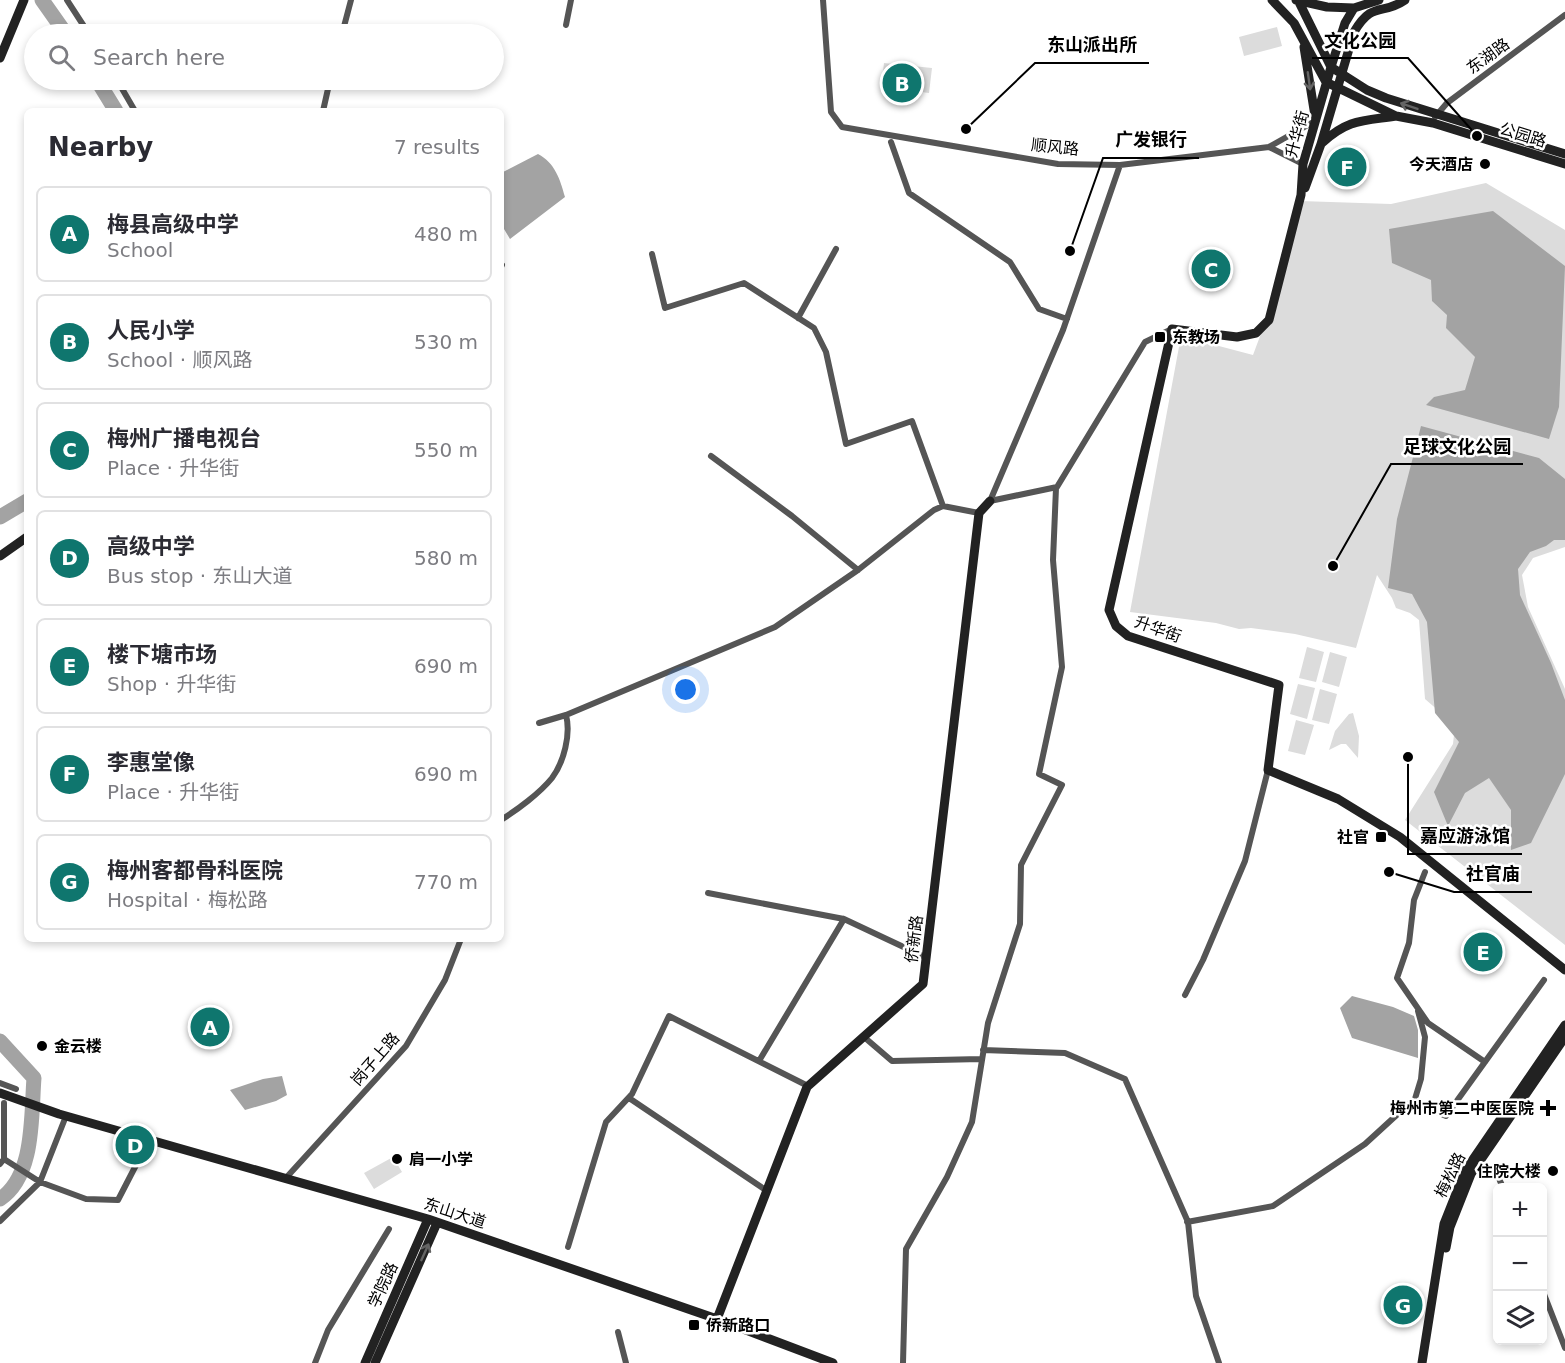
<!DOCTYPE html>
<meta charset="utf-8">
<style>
body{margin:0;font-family:"DejaVu Sans","Noto Sans SC",sans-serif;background:#f7f7f7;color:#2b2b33}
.controls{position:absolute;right:18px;bottom:18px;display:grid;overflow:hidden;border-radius:9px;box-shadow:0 3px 9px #0003}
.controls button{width:54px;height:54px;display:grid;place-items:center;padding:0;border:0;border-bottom:2px solid #e1e1e2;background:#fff;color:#2b2b33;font:30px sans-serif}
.you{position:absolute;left:686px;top:690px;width:21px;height:21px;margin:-15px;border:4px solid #fff;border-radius:50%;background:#1a73e8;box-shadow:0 0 0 9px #1a73e833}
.badge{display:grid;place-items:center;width:39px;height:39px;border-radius:50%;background:#0f766e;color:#fff;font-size:20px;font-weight:700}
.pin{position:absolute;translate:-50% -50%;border:3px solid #fff;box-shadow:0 2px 6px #0006}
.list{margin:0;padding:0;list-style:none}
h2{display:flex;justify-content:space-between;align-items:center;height:78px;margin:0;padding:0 24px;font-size:26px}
h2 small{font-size:20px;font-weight:400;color:#7c7c81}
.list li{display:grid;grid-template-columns:39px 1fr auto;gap:18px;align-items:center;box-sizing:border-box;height:96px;margin:0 12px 12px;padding:0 12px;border:2px solid #e1e1e2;border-radius:9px}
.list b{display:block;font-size:22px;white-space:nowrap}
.list p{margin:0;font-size:20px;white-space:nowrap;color:#7c7c81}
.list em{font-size:20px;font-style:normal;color:#7c7c81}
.icon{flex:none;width:33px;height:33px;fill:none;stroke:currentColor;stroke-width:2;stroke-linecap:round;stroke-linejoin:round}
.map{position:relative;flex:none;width:1565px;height:1363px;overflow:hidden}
.search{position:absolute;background:#fff;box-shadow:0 3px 9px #0003;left:24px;top:24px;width:480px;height:66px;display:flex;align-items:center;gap:15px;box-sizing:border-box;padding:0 21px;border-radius:33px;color:#7c7c81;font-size:22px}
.panel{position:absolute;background:#fff;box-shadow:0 3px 9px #0003;left:24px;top:108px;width:480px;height:834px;border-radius:9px}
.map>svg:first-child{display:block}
.green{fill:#dcdcdc}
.water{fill:#a3a3a3}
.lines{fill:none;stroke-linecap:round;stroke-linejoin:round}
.river{stroke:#a3a3a3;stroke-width:15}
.street{stroke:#555;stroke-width:6}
.secondary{stroke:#222;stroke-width:9}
.oneway{stroke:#646464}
.poi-dot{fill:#000;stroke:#fff;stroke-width:2}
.labels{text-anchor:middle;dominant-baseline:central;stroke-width:5;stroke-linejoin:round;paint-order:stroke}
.street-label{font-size:16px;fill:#000;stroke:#fff}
.poi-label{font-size:16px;font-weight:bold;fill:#000;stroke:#fff;text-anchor:end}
.leader{fill:none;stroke:#000;stroke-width:2}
.callout-dot{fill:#000;stroke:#fff;stroke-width:2}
.callout-label{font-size:18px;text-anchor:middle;font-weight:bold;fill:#000;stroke:#fff;stroke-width:5;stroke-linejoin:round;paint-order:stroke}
</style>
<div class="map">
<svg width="1565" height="1363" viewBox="0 0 1565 1363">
<rect width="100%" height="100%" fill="#fff"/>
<!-- green -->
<path class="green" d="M1277 27 1282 46 1244 56 1239 37Z
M884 63 932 68 929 93 881 87Z
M1486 183 1565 230V547L1533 558 1522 575 1528 607 1565 689V945L1405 820 1453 744 1455 725 1425 699 1419 620 1410 613 1396 608 1392 598 1377 575 1356 648 1295 634 1251 628 1239 629 1216 623 1130 612 1181 336 1253 355 1274 299 1300 201 1391 204Z
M1307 647 1324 652 1316 682 1299 678Z
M1330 652 1347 657 1339 687 1322 682Z
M1298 684 1315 688 1307 719 1290 714Z
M1320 689 1337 694 1329 724 1312 720Z
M1353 713 1359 736 1358 758 1346 744H1341L1329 750 1335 731 1349 714Z
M1296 720 1314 725 1305 755 1288 751Z
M393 1157 402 1172 374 1189 364 1173Z"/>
<!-- water -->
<path class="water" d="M538 154C555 163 560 179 565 197L510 239 501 224V173Z
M1493 211 1565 266 1559 407 1549 439 1426 405 1434 397 1465 390 1475 357 1446 328 1447 315 1432 301 1431 280 1392 263 1389 229Z
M1421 426 1539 458 1565 479V540H1554L1546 546 1530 552 1518 569 1520 595 1551 663 1565 700V774L1531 843 1511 850V810L1489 778 1465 793 1448 826 1434 792 1459 742 1435 713 1427 622 1412 594 1388 588 1397 519Z
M1352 996 1393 1007 1414 1016 1418 1030V1058L1352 1038 1340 1008Z
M282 1076 287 1095 276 1101 245 1110 230 1090 263 1079Z"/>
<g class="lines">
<!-- river -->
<path class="river" d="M42 0 66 34
M97 80 116 111
M0 517 27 501
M0 1041 34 1078C31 1115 35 1176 0 1199"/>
<!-- street -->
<path class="street" d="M67 0 89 34
M823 0 831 112 842 127 1058 164 1120 165 1269 147 1315 121
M566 25 571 0
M342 34 351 0
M117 80 135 111
M323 111 330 80
M1435 117 1447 103 1565 15
M891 142 909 193 1010 262 1039 309 1067 319
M1269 147 1303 164
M1120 165 1063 330 990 501 1057 487 1145 342 1172 329
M652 254 665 308 744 283 814 328 826 352 846 444 912 421 943 506
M501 267 502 265
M798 318 836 249
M711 456 792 516 858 570
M539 723 566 715 775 627 858 570 934 510 943 506 979 513
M501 820C517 810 540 793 552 778 564 762 571 734 566 715
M1425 872 1414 900 1409 943 1397 978 1428 1023 1485 1062
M708 893 844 919 927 958
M1185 995 1203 960 1245 861 1268 770
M864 1037 892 1061 981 1059
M983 1050 1065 1053 1125 1079 1188 1222 1196 1296 1219 1363
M759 1061 844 919
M0 1083 16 1089
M629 1098 767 1191
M1414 1102 1421 1079 1425 1037 1418 1011
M4 1159 40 1182 86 1199 118 1200 149 1140
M1480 1161 1498 1176 1503 1188
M0 1164 4 1159V1103
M285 1179 406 1046 445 980 461 939
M0 1221 40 1182 66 1116
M1187 1222 1273 1206 1365 1144 1412 1101 1446 1116 1544 980
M568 1247 606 1122 632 1094 669 1016 808 1086
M1542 1289 1565 1348
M618 1332 626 1363
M315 1363 328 1330 389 1229
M903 1363 906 1249 947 1177 972 1122 988 1023 1020 924 1021 865 1062 785 1039 774 1062 667 1053 560 1056 488"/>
<!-- secondary -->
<path class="secondary" d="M1272 0 1294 23 1326 82
M1296 0 1327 7 1354 8 1379 0
M1298 0 1331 67
M1354 8 1345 23 1331 67 1303 164 1301 195 1269 320 1256 333 1237 337 1172 329 1109 610 1116 626 1128 636 1279 685 1268 770 1338 799 1400 837 1565 970
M1304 47 1315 116
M0 58 24 0
M1331 67 1367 90 1386 98 1565 154
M1326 82 1396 116 1433 123 1565 164
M1322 143C1348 119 1363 121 1396 116
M1305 188 1321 144 1354 32C1373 0 1382 16 1405 0
M0 556 27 537
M0 1093 59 1114 428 1219 717 1319 833 1363
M1446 1248 1450 1227 1471 1174 1565 1037
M717 1319 807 1087 923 984 979 513 990 501
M365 1363 428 1219
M375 1363 437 1223
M1422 1363 1444 1224 1465 1171 1565 1025"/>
</g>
<!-- one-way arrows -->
<defs><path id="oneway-shaft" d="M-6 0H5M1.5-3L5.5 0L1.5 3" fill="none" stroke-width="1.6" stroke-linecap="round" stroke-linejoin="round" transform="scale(1.5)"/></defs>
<g class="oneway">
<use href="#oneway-shaft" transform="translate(1309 81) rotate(82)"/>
<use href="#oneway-shaft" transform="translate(1409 106) rotate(-161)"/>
<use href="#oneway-shaft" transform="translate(425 1252) rotate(-66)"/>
</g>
<!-- markers -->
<g class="poi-dot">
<circle cx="1485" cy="164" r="6"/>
<rect x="1154" y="331" width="12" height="12" rx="3"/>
<rect x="1375" y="831" width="12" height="12" rx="3"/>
<circle cx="42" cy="1046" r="6"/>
<path d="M1545 1099h6v6h6v6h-6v6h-6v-6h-6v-6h6z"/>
<circle cx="397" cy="1159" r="6"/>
<circle cx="1553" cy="1171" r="6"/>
<rect x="688" y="1319" width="12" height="12" rx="3"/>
</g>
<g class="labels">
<!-- street labels -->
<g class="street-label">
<text transform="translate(1488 56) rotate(-36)">东湖路</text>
<text transform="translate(1297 134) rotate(-75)">升华街</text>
<text transform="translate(1523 135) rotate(17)">公园路</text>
<text transform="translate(1055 147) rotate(6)">顺风路</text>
<text transform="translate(1158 629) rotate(20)">升华街</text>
<text transform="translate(914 939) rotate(-83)">侨新路</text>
<text transform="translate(375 1059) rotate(-49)">岗子上路</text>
<text transform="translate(1450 1175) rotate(-64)">梅松路</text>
<text transform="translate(455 1213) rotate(18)">东山大道</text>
<text transform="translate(383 1285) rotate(-65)">学院路</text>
</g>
<!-- poi labels -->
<g class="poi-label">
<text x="1473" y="164">今天酒店</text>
<text x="1172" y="337" text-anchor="start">东教场</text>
<text x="1369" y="837">社官</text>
<text x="54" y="1046" text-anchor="start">金云楼</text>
<text x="1534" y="1108">梅州市第二中医医院</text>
<text x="409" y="1159" text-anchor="start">肩一小学</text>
<text x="1541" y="1171">住院大楼</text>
<text x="706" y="1325" text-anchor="start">侨新路口</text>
</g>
</g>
<!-- callouts -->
<path class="leader" d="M1477 136L1408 58H1312M966 129L1035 63H1149M1070 251L1103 158H1199M1333 566L1391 464H1523M1408 757L1408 854H1522M1389 872L1454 892H1532"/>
<g class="callout-dot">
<circle cx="1477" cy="136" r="6"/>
<circle cx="966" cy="129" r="6"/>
<circle cx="1070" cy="251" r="6"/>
<circle cx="1333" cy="566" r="6"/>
<circle cx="1408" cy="757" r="6"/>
<circle cx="1389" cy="872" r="6"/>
</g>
<g class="callout-label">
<text x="1360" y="47">文化公园</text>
<text x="1092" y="51">东山派出所</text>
<text x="1151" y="146">广发银行</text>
<text x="1457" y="453">足球文化公园</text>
<text x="1465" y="842">嘉应游泳馆</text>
<text x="1493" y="880">社官庙</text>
</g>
</svg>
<div class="controls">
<button>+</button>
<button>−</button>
<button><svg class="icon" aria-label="layers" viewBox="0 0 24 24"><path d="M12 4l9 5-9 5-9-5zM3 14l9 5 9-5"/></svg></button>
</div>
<div class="you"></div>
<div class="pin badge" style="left:210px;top:1027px">A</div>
<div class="pin badge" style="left:902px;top:83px">B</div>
<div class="pin badge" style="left:1211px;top:269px">C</div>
<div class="pin badge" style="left:135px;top:1145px">D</div>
<div class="pin badge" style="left:1483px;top:952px">E</div>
<div class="pin badge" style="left:1347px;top:167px">F</div>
<div class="pin badge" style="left:1403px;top:1305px">G</div>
<div class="search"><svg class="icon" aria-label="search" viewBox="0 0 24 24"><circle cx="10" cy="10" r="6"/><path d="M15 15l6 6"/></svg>Search here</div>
<section class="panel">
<h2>Nearby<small>7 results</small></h2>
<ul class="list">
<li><span class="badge">A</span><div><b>梅县高级中学</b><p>School</p></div><em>480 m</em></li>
<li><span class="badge">B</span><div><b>人民小学</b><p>School · 顺风路</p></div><em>530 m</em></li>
<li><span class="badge">C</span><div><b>梅州广播电视台</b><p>Place · 升华街</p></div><em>550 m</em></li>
<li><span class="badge">D</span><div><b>高级中学</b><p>Bus stop · 东山大道</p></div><em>580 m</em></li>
<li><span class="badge">E</span><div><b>楼下塘市场</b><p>Shop · 升华街</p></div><em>690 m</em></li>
<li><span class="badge">F</span><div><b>李惠堂像</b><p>Place · 升华街</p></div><em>690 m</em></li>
<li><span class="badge">G</span><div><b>梅州客都骨科医院</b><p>Hospital · 梅松路</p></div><em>770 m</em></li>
</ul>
</section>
</div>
